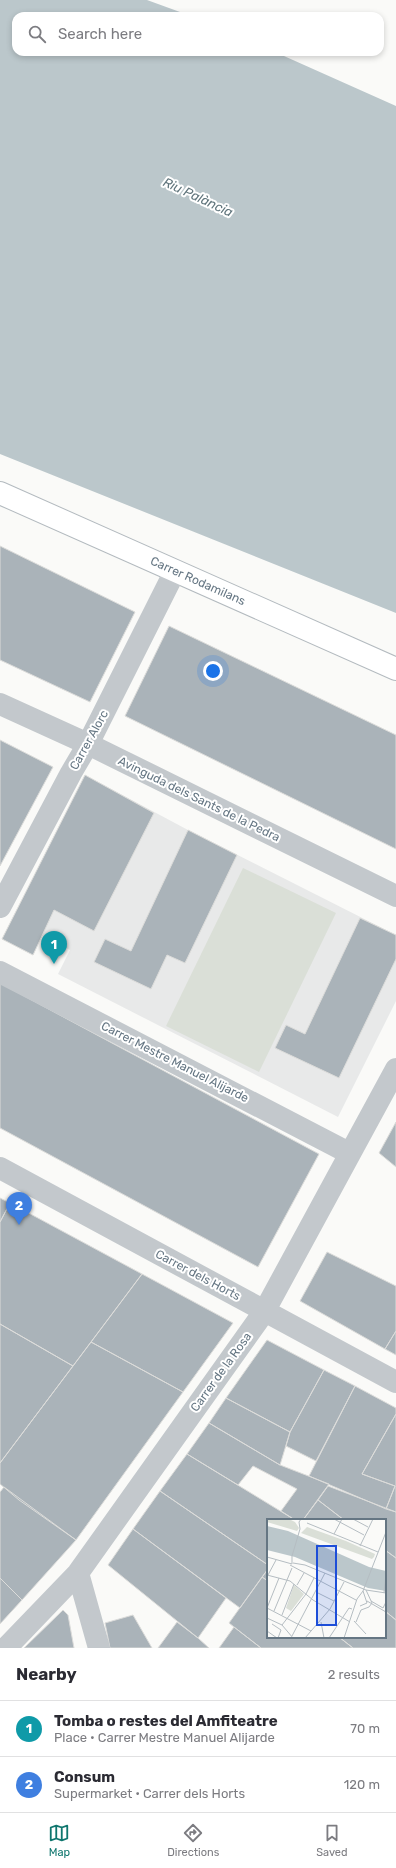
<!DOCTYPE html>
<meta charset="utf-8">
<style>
body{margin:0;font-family:Rubik,sans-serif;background:#f2f2f3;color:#2b2b33}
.you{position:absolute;left:213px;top:671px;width:14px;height:14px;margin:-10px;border:3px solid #fff;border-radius:50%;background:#1a73e8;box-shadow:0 0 0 6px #1a73e833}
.badge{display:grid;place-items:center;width:26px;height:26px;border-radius:50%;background:#0f766e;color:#fff;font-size:13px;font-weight:700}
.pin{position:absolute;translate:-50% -33px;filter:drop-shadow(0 1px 2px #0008)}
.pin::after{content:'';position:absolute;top:21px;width:14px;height:12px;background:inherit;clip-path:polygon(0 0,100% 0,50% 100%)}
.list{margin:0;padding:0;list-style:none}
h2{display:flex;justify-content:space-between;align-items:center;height:52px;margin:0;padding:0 16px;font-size:17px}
h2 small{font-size:13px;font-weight:400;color:#7c7c81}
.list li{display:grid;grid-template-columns:26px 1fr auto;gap:12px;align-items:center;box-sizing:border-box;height:56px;padding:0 16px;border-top:1px solid #e1e1e2}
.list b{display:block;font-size:15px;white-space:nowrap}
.list p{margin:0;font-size:13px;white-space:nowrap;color:#7c7c81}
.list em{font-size:13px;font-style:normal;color:#7c7c81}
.icon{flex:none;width:22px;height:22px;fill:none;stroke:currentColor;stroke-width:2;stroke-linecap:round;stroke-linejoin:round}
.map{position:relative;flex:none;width:396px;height:1648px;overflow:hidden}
.search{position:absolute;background:#fff;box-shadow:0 2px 6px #0003;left:12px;right:12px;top:12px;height:44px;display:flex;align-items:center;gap:10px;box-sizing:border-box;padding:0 14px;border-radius:12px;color:#7c7c81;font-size:15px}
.sheet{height:164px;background:#fff}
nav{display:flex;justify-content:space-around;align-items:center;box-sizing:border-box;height:56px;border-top:1px solid #e1e1e2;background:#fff;font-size:11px;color:#7c7c81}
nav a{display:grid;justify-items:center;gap:2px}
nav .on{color:#0f766e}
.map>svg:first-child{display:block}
.built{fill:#e8e9e9}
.green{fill:#dadfd7}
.water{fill:#bbc7cb}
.building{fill:#aab3b9;stroke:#dcdcda}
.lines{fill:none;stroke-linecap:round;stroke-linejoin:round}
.secondary-casing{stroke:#b3babf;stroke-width:24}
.street{stroke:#c3c8cc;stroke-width:22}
.secondary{stroke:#fff;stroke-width:22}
.labels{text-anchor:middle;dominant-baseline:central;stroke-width:4;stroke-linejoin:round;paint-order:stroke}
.street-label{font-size:12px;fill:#657683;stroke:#fff}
.water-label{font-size:13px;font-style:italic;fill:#60757c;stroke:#fff}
.inset-road{fill:none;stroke:#b5bdc2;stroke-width:1}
.view{fill:#1d4ed8;fill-opacity:0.15;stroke:#1d4ed8;stroke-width:2}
.inset-edge{fill:none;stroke:#657683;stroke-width:2}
</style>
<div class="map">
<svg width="396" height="1648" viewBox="0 0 396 1648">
<rect width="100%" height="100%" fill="#fafaf8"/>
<!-- built -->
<path class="built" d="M85 775 188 830 396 935V1001L338 1117 58 974 70 950 42 936 33 955 2 939Z"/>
<!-- green -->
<path class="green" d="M243 868 336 913 259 1072 166 1026Z"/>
<!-- water -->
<path class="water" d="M0 0H147L191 16H16V52H275L396 106V613L0 454Z"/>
<!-- building -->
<path class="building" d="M0 546 135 612 90 702 0 660Z
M169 626 396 735V849L125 716Z
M0 740 53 767 0 866Z
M85 775 154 813 94 931 54 910 33 955 2 939Z
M188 830 237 855 185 963 167 955 151 989 94 962 105 939 131 951Z
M360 918 396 935V959L339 1078 275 1048 286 1025 305 1034Z
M0 983 319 1154 258 1267 0 1128Z
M396 1122V1167L379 1153Z
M0 1198 10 1203 0 1222Z
M10 1203 142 1274 73 1366 0 1324V1222Z
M327 1252 396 1286V1331L385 1349 300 1301Z
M142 1274 233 1323 183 1392 91 1342Z
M0 1324 73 1366 0 1463Z
M396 1331V1355L385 1349Z
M267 1340 324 1370 290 1432 226 1398Z
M91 1342 183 1392 76 1540 19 1500 0 1484V1463Z
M324 1370 355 1386 316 1461 286 1446 290 1432Z
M355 1386 396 1408V1414L362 1474 395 1486 386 1509 309 1476Z
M226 1398 290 1432 280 1465 209 1423Z
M396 1414V1512L386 1509 395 1486 362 1474Z
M209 1423 280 1465 329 1484 303 1520H295L281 1511 297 1489 253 1466 238 1485 187 1454Z
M187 1454 295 1520H268V1565L160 1491Z
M328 1486 396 1512V1558L385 1550V1520H344L318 1500Z
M4 1487 76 1540 22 1600 0 1578V1492Z
M160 1491 268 1565V1569L240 1608 133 1529Z
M318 1500 344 1520H303Z
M133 1529 226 1598 198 1638 108 1565Z
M385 1550 396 1558V1620L385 1611Z
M268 1569V1581L262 1577Z
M262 1577 268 1581V1637H339L353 1648H261L234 1627 229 1623Z
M0 1578 22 1600 0 1624Z
M63 1610 68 1615 74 1648H24Z
M385 1611 396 1620V1648H353L339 1637H385Z
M133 1615 152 1648H110L105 1623Z
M177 1622 198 1638 209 1648H158Z
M234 1627 261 1648H219Z"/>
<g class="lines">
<!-- secondary casing -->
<g class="secondary-casing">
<path id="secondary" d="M0 493 396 669"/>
</g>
<!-- street -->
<path class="street" d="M0 704 88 744 396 896
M0 907 71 773 88 744 175 571
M0 972 349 1153
M0 1168 396 1382
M78 1573 99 1648
M6 1648 78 1573 264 1312 396 1069"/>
<!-- secondary -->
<use href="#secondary" class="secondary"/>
</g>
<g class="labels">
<!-- street labels -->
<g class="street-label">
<text transform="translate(198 581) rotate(24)">Carrer Rodamilans</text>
<text transform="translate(89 740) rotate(-61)">Carrer Alorc</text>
<text transform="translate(199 799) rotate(26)">Avinguda dels Sants de la Pedra</text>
<text transform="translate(175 1062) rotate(27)">Carrer Mestre Manuel Alijarde</text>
<text transform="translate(198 1275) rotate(28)">Carrer dels Horts</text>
<text transform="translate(221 1372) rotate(-54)">Carrer de la Rosa</text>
</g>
<!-- water labels -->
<g class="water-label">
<text transform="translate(198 197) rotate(25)">Riu Palància</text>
</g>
</g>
<!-- overview -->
<g transform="translate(267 1519)">
<rect width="119" height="119" fill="#fafaf8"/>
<path d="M0 0H22L28 3 32 9 30 12 0 3ZM40 8 79 22 108 35 107 38 105 40 34 14ZM27 66 37 75 24 92 19 89Z" fill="#dadfd7"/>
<path d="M0 7 21 12 102 48 119 52V72L101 69 28 38 0 31Z" fill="#bbc7cb"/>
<path class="inset-road" d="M67 0 97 16M86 0 101 8M40 4 111 33M67 15 75 0M93 27 106 0M0 38 25 45V37L33 10 32 3 34 0M26 44 38 46 99 71 119 74M23 46 89 81M0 56 23 62 46 81 83 103M1 56 9 41M30 66 37 54M49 73 67 82M117 74 119 55M100 82 119 93M104 82 116 89 119 83M93 87 100 84 96 72M0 89 44 112M0 89 12 59M7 92 25 49M15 96 27 65M0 99 15 106 26 119M87 102 99 115M54 103 57 119M89 103 94 91 102 88 105 84 99 71M5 105 14 111 11 119M15 106 39 75 47 59M0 112 10 119M25 117 58 54M38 119 63 90 77 63M62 119 82 89 85 90M77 119 90 80 96 72 119 13"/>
<path class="view" d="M50 27H69V106H50Z"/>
<rect width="119" height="119" class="inset-edge"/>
</g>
</svg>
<div class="you"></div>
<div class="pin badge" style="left:54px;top:964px;background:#0f9aa8">1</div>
<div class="pin badge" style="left:19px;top:1225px;background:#3f7fe0">2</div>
<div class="search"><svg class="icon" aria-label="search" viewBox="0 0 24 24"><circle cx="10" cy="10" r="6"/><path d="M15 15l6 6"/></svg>Search here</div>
</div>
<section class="sheet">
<h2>Nearby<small>2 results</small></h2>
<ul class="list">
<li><span class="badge" style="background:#0f9aa8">1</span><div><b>Tomba o restes del Amfiteatre</b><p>Place · Carrer Mestre Manuel Alijarde</p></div><em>70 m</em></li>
<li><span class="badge" style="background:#3f7fe0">2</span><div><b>Consum</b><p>Supermarket · Carrer dels Horts</p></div><em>120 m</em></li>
</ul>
</section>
<nav>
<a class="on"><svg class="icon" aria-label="map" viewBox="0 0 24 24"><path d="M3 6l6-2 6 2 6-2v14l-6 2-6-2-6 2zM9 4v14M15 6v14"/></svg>Map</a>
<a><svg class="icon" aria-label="directions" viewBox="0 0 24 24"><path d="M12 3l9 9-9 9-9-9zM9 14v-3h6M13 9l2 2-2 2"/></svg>Directions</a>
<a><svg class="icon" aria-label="saved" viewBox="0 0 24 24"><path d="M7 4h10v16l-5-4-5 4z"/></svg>Saved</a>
</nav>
